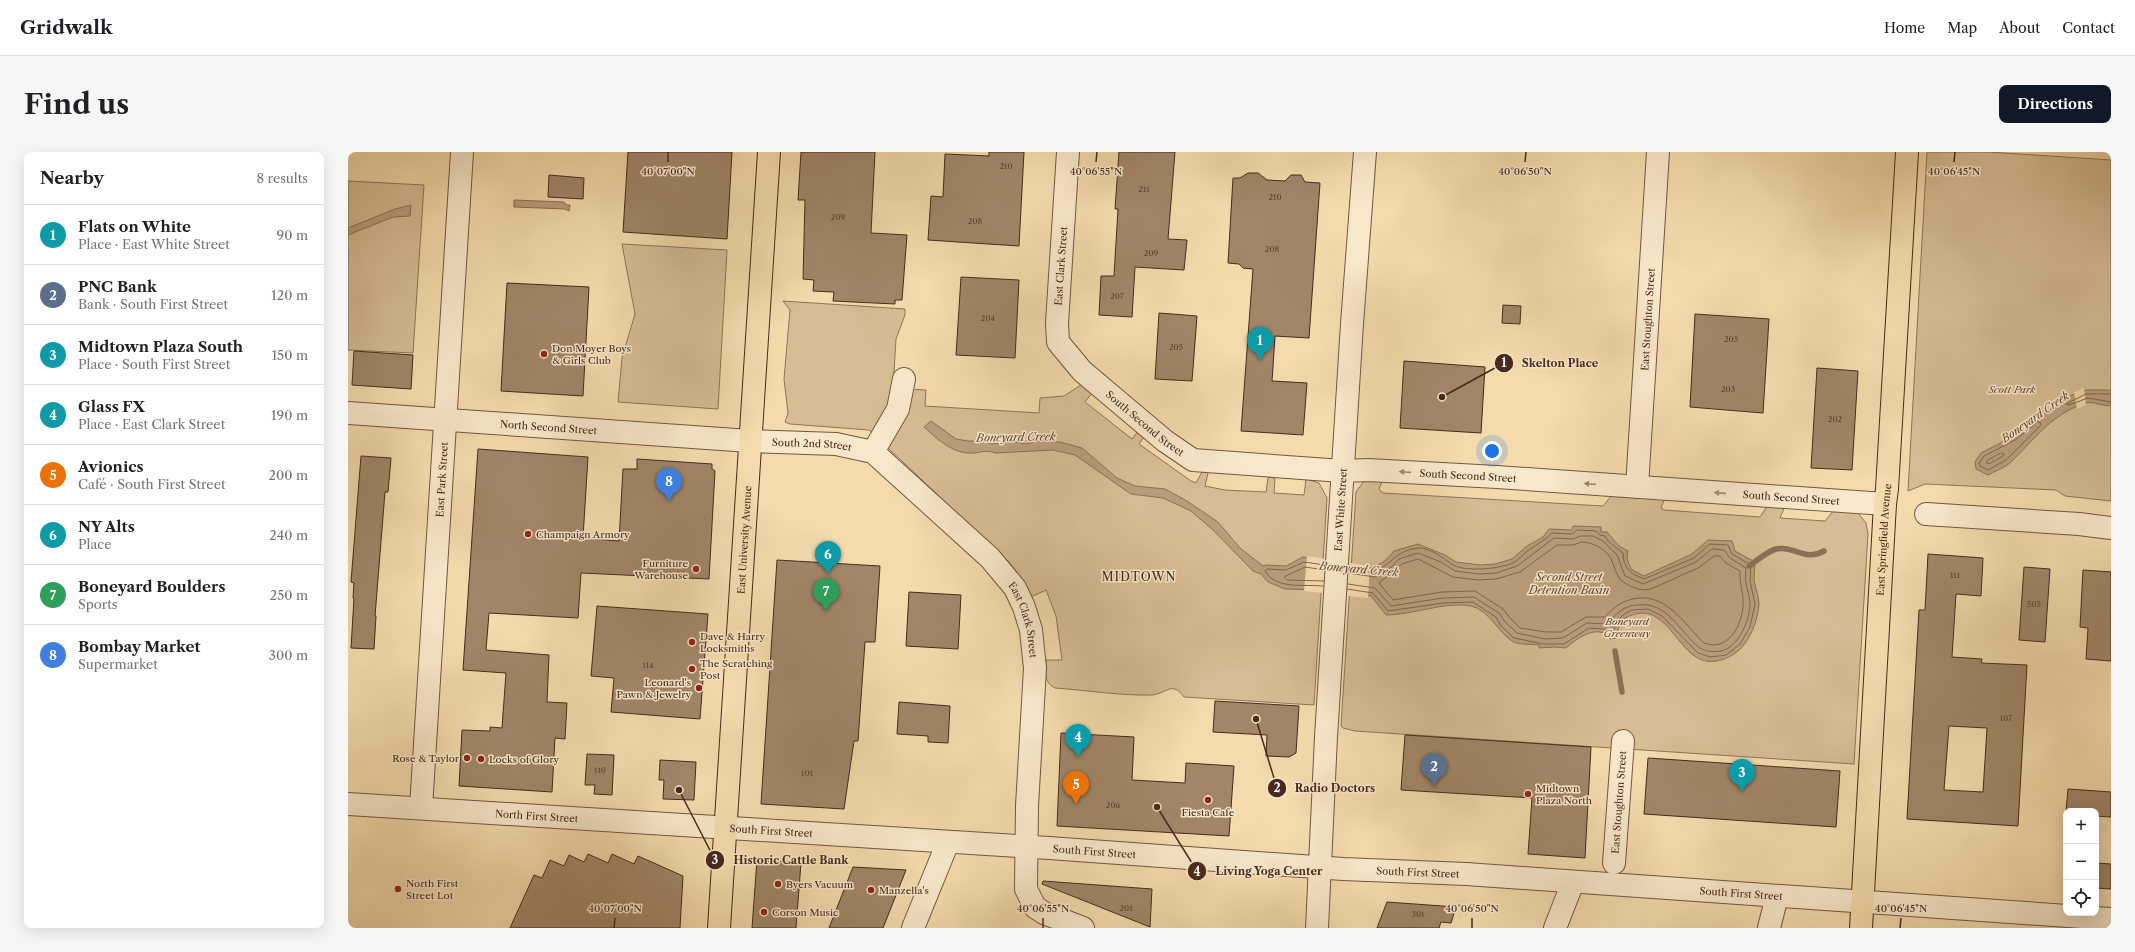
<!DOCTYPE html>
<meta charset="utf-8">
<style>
body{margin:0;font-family:"Libre Caslon Text",serif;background:#f6f6f6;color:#202124}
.controls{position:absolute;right:12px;bottom:12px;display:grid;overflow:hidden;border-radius:8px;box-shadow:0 4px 16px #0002}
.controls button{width:36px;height:36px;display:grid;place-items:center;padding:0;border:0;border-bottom:1px solid #e0e0e0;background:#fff;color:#202124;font:20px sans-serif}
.you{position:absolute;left:1144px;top:299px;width:14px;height:14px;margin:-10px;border:3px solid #fff;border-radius:50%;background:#1a73e8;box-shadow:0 0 0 6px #1a73e833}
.badge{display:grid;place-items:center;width:26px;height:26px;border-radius:50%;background:#111827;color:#fff;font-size:13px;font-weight:700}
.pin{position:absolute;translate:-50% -33px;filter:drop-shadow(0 1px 2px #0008)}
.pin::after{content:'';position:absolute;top:21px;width:14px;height:12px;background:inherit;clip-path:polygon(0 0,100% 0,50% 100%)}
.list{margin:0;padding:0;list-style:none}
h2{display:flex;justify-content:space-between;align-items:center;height:52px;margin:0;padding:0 16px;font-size:17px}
h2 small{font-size:13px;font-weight:400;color:#757577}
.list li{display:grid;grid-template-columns:26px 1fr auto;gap:12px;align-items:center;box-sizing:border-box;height:60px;padding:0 16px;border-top:1px solid #e0e0e0}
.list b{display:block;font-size:15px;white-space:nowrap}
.list p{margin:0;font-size:13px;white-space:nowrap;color:#757577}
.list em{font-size:13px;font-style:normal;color:#757577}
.icon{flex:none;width:22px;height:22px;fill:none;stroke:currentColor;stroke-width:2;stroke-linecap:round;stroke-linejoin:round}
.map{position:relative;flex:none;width:1763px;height:776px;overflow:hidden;border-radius:8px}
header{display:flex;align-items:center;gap:24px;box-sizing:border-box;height:56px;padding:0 20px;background:#fff;border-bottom:1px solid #e0e0e0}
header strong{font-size:19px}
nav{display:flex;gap:22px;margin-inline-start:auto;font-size:14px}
.intro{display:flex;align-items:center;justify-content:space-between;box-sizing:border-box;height:96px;padding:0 24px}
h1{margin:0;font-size:28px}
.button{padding:10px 18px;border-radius:8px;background:#111827;color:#fff;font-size:14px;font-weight:700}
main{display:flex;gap:24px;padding:0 24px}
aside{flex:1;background:#fff;border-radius:8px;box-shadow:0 4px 16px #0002}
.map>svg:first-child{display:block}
.green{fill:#d7bd95;stroke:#907359}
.water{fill:#ba9e7c;stroke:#8c6f56}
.pier{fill:#f4dbad}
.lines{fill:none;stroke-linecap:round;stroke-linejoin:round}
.shore{stroke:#81644c;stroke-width:1}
.stream{stroke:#8c6f56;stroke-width:5.5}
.building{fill:#a18668;stroke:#48291d;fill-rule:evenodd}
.minor-casing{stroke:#735641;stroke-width:24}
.major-casing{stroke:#48291d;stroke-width:24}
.minor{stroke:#f8e8ca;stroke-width:22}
.major{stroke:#f4dbad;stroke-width:22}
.oneway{fill:#a08874}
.ticks{fill:none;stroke:#48291d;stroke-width:1.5}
.poi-dot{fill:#8f2418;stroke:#f8e8ca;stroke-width:1.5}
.labels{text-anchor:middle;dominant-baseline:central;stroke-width:3;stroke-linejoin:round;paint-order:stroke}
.number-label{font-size:8px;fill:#5e4030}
.street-label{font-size:10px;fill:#48291d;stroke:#f8e8ca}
.poi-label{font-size:10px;fill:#48291d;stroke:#f8e8ca;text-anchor:start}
.park-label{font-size:10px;font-style:italic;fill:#654735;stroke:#f8e8ca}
.water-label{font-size:11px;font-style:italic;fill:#644635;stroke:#f8e8ca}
.quarter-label{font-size:12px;letter-spacing:1px;fill:#48291d;stroke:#f8e8ca}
.ticks-label{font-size:10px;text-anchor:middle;fill:#48291d;stroke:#f8e8ca;stroke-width:3;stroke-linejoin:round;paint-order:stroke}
.leader{fill:none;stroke:#48291d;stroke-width:1.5}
.callout-dot{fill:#48291d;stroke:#f8e8ca;stroke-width:1.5}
.mark-label{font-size:12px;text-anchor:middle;font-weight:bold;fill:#fff}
.callout-label{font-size:11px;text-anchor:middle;font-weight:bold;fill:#48291d;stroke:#f8e8ca;stroke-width:3;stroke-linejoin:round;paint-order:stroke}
</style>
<header>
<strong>Gridwalk</strong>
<nav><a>Home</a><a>Map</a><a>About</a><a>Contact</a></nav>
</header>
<div class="intro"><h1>Find us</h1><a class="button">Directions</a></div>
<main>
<aside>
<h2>Nearby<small>8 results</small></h2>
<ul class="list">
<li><span class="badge" style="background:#0f9aa8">1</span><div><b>Flats on White</b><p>Place · East White Street</p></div><em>90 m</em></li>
<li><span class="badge" style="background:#5c6f8a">2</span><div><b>PNC Bank</b><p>Bank · South First Street</p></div><em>120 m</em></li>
<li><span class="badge" style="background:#0f9aa8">3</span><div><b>Midtown Plaza South</b><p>Place · South First Street</p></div><em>150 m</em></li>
<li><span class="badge" style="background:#0f9aa8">4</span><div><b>Glass FX</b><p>Place · East Clark Street</p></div><em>190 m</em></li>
<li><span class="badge" style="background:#e8710a">5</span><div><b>Avionics</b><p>Café · South First Street</p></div><em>200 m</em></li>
<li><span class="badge" style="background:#0f9aa8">6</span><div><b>NY Alts</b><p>Place</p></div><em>240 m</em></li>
<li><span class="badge" style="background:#2e9e5b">7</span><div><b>Boneyard Boulders</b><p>Sports</p></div><em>250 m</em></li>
<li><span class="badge" style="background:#3f7fe0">8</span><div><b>Bombay Market</b><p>Supermarket</p></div><em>300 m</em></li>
</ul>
</aside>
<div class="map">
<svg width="1763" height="776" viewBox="0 0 1763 776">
<rect width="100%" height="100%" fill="#f4dbad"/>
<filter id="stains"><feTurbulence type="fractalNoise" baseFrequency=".005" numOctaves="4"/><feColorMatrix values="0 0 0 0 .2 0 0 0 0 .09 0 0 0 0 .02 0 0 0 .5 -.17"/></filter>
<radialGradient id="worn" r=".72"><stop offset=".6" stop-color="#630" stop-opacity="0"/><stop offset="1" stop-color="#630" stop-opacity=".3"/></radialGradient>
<!-- green -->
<path class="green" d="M1579 0H1640L1763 8V349L1717 344 1708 338 1577 332 1560 339Z
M0 29 76 33 65 201 0 198Z
M274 92 379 98 370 257 270 250 274 206 287 162Z
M435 149 557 157V163L548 187 545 236 578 238 577 254 691 261 692 246 716 244 733 233 744 241 737 250 784 287 792 277 798 282 791 292 843 329 848 331 855 318 860 321 857 334 877 338 918 340 920 326 923 325 927 327 926 341 956 343 958 327 971 331 979 346 966 553 836 545C824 528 818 542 804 543 774 544 737 538 707 536 695 530 698 520 698 508H714L708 464 698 438 683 445 678 433 661 410 521 278 442 272 437 270 440 261 436 227 442 158Z
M1035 328 1031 337 1035 341 1255 354 1264 343 1317 346 1313 356 1316 358 1412 365 1420 353 1437 354 1432 366 1477 369 1487 357 1510 361 1518 371 1520 382 1506 612 1007 579 995 576 993 574 1008 340 1016 329Z"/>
<!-- water -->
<path class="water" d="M166 48 216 50 219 53H222L221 59 217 57 166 55Z
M63 53 62 64 45 65 0 83V76L47 57Z
M1738 238H1763V253C1755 255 1747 249 1739 251 1705 260 1686 288 1662 311 1656 316 1647 319 1640 323L1628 317 1627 310 1633 301 1666 284 1719 245Z
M583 269 608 287 620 289H638L644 292 664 289 678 292 689 289 712 290 734 296 769 326 787 334 817 337 839 349 870 370 892 396 915 414 918 413 938 414 955 405 1024 416 1037 409 1046 399 1070 392 1097 403 1108 410 1132 413 1147 412 1164 407 1179 394 1195 385 1201 377 1224 378 1225 374 1253 375V380H1259L1271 394 1280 399 1279 406 1283 417 1296 424 1344 402 1360 388 1384 389 1387 399 1407 410C1407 416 1406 422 1406 428 1407 436 1411 444 1411 452 1410 468 1402 489 1390 499 1379 508 1362 514 1348 505 1326 491 1315 452 1284 463 1271 467 1270 475 1269 486L1262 487 1261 483C1245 474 1230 486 1218 496L1207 495 1191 496V493C1183 492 1169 493 1164 489 1150 480 1141 458 1123 454 1099 449 1063 463 1038 463L1023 444 968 438 937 437 920 430 913 422 905 419 865 378 843 359 815 346 783 342 727 303 705 298 648 301C639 298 634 300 626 301 606 303 589 287 576 275Z"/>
<!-- pier -->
<path class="pier" d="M1736 236 1738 253 1729 257 1726 240Z
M959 404 1022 414 1020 446 956 439Z"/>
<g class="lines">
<!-- shore -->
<path class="shore" d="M1763 242H1738L1718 252 1721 253 1740 246 1763 250
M1690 270 1693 271V273L1658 308 1640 318 1632 314 1631 311 1636 304 1667 288Z
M1653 301 1656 302 1655 304 1641 312 1638 311 1640 308Z
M1234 390C1245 390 1260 398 1264 409 1266 414 1268 421 1271 426 1278 434 1293 440 1303 437L1350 416 1366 404H1372L1378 411 1392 419C1391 430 1396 442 1395 453 1394 474 1380 500 1356 491 1337 473 1320 443 1290 446 1276 448 1266 454 1257 465H1238L1213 480H1198L1172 476 1162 466 1155 457 1127 439 1094 440 1045 448 1031 431 1054 412 1070 407 1105 425 1131 428 1148 427 1172 420 1209 393H1225Z
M976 429 939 428 936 425 957 415 977 418
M1000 432 1027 436 1043 454 1095 446 1126 445 1151 461 1157 470 1169 481 1197 487 1215 486 1239 471 1261 472C1267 461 1276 454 1289 453 1320 449 1331 480 1352 496 1358 500 1366 500 1373 499 1390 496 1402 468 1402 452 1402 445 1399 438 1398 431 1397 426 1398 421 1398 416L1382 406 1376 398 1364 397 1348 410 1295 432 1277 424 1269 403 1255 389 1245 384H1232L1225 387 1206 386 1169 414 1148 421 1131 422 1107 419 1093 410 1070 401 1051 407 1042 416 1027 425 1000 421
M975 434C957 432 928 438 917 419L919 417 938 418 956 410 977 413
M999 437 1025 441 1040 459 1095 451 1125 450 1148 465 1153 474 1166 486 1195 492H1216L1241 476 1257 477 1265 480 1268 470 1276 462 1284 458 1300 457 1314 464 1350 501 1363 505 1378 503 1392 492 1402 475 1407 452 1402 429 1403 413 1384 402 1380 393 1362 392 1346 406 1296 427C1283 422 1275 416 1275 401L1261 390 1257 384 1252 383 1248 379 1229 378 1224 382 1204 381C1197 388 1190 392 1182 397 1176 401 1171 408 1165 411 1152 417 1118 420 1105 413 1096 407 1082 395 1070 396 1049 397 1039 417 1025 420 1018 421 1008 417 1001 416"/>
<!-- stream -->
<path class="stream" d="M1401 414C1410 408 1418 400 1428 397 1446 393 1457 410 1476 399
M1267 499 1274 540"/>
</g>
<!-- building -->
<path class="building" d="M280 0H384L379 87 275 80Z
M453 0H527L523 81 559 83 554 148H547V152L485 149 486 140 465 139 466 128 455 127 457 48H450Z
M641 0H676L671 94 580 88 583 44 595 45 597 2 641 4Z
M771 0H827L820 87 839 88 836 118 787 115 784 165 751 163 753 124H766L770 57H767Z
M900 21H910L919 28 937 29 943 23H953L957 30 972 31 961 186 927 184 924 229 959 231 955 283 893 279 905 117 895 116 891 112 880 111 885 26H892Z
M201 23 236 26 235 47 200 45Z
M613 125 671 128 667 206 608 203Z
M159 131 241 135 235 244 153 239Z
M1155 153 1173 154 1172 172 1154 171Z
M811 161 849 164 844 229 807 227Z
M1347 162 1421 167 1415 261 1342 255Z
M6 199 65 203 63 237 4 233Z
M1056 209 1137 215 1133 281 1052 276Z
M1469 216 1510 219 1504 318 1463 316Z
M130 297 240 305 235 386 271 389 275 317H289V307L364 312V317L367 319 361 427 233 421 230 466 141 461 138 498 201 503 199 550 219 551 217 587 207 586 204 640 111 634 114 578 142 579V575L154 576 158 521 115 518Z
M13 304 43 306 40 340H37L27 464H28L26 497 3 496 6 446H5L6 431 3 430Z
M1580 402 1635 406 1633 444 1608 442 1604 505 1634 507 1633 511 1679 513 1670 674 1559 667 1571 458H1577ZM1601 574 1639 576 1635 640 1596 638Z
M429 408 532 414 527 490H517L510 589H506L496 657 413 652Z
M1676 415 1702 417 1697 490 1671 488Z
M1735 418 1763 420V509L1738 507 1740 476 1732 475Z
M561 440 613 443 610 497 558 494Z
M249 454 360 462 352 567 263 560 266 526 243 524Z
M867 549 951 554 948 601 941 605 918 604 919 583 865 580Z
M551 550 602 554 600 591 580 590V584L549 582Z
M713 581 786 585 784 628 837 631 838 611 886 614 881 684 709 674Z
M1057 583 1243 595 1237 706 1180 702 1184 646 1053 638Z
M239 602 266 603 264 643 246 642 247 633H237Z
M1300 606 1492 619 1488 675 1296 662Z
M312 608 348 610 346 648 315 647 316 628H311Z
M1720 637 1763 640V665L1748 664V659H1718Z
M240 702 260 711 264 702 286 712 290 704 335 724 332 776H162L186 723 194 726 202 708 216 714 221 703 236 710Z
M409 708 453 711 448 776H404Z
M1748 711 1763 712V737L1748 736Z
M505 715 558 718 535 776H481Z
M695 729 804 737 802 775 694 732Z
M1039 750 1108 755 1103 771 1093 770 1091 776H1029Z"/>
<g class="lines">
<!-- minor casing -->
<g class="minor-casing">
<g id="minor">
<path id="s1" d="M720 0 709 171 710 190 734 219 817 289 845 308 994 319 1020 318 1149 325 1537 352"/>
<path id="s2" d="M0 261 402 289 488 292 525 300 642 406 667 436 676 455 683 478 687 516 679 654 678 737 687 755 696 761 735 776"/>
<path d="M525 300 550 257 556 227"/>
<path id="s3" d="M1289 335 1310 0"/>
<path d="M1578 362 1731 372 1763 376"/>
<path id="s4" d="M0 652 701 696 995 717 1118 722 1763 767"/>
<path id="s5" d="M73 656 114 0"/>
<path id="s6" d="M1266 711 1275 589"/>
<path d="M565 776 600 690"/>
<path id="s7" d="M969 776 978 585 1004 172 1017 0"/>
<path d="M1207 776 1225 730"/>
<path d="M1421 776 1429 744"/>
</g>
</g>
<!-- major casing -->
<g class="major-casing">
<g id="major">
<path id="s8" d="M371 776 421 0"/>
<path id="s9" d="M1513 776 1537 352 1539 337 1559 0"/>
</g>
</g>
<!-- minor -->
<use href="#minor" class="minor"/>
<!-- major -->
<use href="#major" class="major"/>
</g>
<!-- one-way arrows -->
<defs><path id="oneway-solid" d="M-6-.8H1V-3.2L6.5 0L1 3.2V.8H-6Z"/></defs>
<g class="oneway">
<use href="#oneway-solid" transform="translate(1057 320) rotate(-176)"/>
<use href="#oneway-solid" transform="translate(1242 332) rotate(-176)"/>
<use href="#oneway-solid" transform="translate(1372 341) rotate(-176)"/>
</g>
<!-- ticks -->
<path class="ticks" d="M320 10V0M748 10 749 0M1177 10 1178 0M1606 10 1607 0M266 776 267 766M695 776V766M1124 776V766M1552 776 1553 766"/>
<!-- markers -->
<g class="poi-dot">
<circle cx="196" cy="202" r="4"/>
<circle cx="180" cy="382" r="4"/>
<circle cx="348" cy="417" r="4"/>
<circle cx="344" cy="490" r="4"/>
<circle cx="344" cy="517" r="4"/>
<circle cx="351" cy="536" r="4"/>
<circle cx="119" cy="606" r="4"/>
<circle cx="133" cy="607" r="4"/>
<circle cx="1180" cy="642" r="4"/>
<circle cx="860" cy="648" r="4"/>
<circle cx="430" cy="732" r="4"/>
<circle cx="50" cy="737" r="4"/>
<circle cx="523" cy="738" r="4"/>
<circle cx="416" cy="760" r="4"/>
</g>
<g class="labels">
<!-- number labels -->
<g class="number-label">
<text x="658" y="14">210</text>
<text x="796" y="37">211</text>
<text x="927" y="45">210</text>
<text x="490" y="65">209</text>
<text x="627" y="69">208</text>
<text x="924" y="97">208</text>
<text x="803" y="101">209</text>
<text x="769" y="144">207</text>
<text x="640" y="166">204</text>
<text x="1383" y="187">205</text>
<text x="828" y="195">205</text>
<text x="1380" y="237">203</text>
<text x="1487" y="267">202</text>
<text x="1607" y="423">111</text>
<text x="1686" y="452">505</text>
<text x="300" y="513">114</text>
<text x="1658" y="566">107</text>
<text x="252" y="618">110</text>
<text x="459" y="621">101</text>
<text x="765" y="653">206</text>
<text x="778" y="756">201</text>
<text x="1070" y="762">301</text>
</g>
<!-- street labels -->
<g class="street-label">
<text transform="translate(713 114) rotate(-86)">East Clark Street</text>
<text stroke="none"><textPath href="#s3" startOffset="168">East Stoughton Street</textPath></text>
<text stroke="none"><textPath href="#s1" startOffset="310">South Second Street</textPath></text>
<text stroke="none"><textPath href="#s2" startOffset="201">North Second Street</textPath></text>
<text stroke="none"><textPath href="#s2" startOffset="465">South 2nd Street</textPath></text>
<text stroke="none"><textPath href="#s1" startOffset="646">South Second Street</textPath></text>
<text stroke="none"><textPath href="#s5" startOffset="329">East Park Street</textPath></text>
<text stroke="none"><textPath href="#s1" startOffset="970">South Second Street</textPath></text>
<text stroke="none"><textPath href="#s7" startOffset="419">East White Street</textPath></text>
<text stroke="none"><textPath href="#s8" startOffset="389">East University Avenue</textPath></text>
<text stroke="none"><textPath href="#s9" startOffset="389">East Springfield Avenue</textPath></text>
<text stroke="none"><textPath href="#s2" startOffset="757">East Clark Street</textPath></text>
<text stroke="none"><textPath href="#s6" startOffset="61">East Stoughton Street</textPath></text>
<text stroke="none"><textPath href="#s4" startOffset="189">North First Street</textPath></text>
<text stroke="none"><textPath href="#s4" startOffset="424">South First Street</textPath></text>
<text stroke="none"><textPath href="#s4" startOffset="748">South First Street</textPath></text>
<text stroke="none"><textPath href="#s4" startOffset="1072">South First Street</textPath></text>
<text stroke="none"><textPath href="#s4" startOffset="1396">South First Street</textPath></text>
</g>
<!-- poi labels -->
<g class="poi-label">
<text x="204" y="196">Don Moyer Boys<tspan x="204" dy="12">&amp; Girls Club</tspan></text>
<text x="188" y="382">Champaign Armory</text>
<text x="340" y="411" text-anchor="end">Furniture<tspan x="340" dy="12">Warehouse</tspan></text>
<text x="352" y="484">Dave &amp; Harry<tspan x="352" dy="12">Locksmiths</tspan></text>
<text x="352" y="511">The Scratching<tspan x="352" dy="12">Post</tspan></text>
<text x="343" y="530" text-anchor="end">Leonard's<tspan x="343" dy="12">Pawn &amp; Jewelry</tspan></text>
<text x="111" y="606" text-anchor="end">Rose &amp; Taylor</text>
<text x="141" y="607">Locks of Glory</text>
<text x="1188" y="636">Midtown<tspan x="1188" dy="12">Plaza North</tspan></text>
<text x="860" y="660" text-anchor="middle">Fiesta Cafe</text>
<text x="58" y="731">North First<tspan x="58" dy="12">Street Lot</tspan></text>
<text x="438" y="732">Byers Vacuum</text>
<text x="531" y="738">Manzella's</text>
<text x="424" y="760">Corson Music</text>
</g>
<!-- park labels -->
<g class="park-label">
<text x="1664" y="237">Scott Park</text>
<text x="1279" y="469">Boneyard<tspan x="1279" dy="12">Greenway</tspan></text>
</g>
<!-- water labels -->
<g class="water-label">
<text transform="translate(1687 265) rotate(-35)">Boneyard Creek</text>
<text transform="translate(668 285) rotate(-1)">Boneyard Creek</text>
<text transform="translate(1011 417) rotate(5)">Boneyard Creek</text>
<text x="1221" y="425">Second Street<tspan x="1221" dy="13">Detention Basin</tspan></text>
</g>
<!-- quarter labels -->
<g class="quarter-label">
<text x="791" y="424">MIDTOWN</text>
</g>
</g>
<g class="ticks-label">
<text x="320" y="23">40°07'00"N</text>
<text x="748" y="23">40°06'55"N</text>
<text x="1177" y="23">40°06'50"N</text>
<text x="1606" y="23">40°06'45"N</text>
<text x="267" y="760">40°07'00"N</text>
<text x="695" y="760">40°06'55"N</text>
<text x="1124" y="760">40°06'50"N</text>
<text x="1553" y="760">40°06'45"N</text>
</g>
<!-- callouts -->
<path class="leader" d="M1094 245L1156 211M908 567L929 636M331 638L367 708M809 655L849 719"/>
<g class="callout-dot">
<circle cx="1094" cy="245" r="4"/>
<circle cx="908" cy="567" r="4"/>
<circle cx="331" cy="638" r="4"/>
<circle cx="809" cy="655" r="4"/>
<circle cx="1156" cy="211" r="10"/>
<circle cx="929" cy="636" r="10"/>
<circle cx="367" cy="708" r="10"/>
<circle cx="849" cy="719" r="10"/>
</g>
<g class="mark-label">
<text x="1156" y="215">1</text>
<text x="929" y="640">2</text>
<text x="367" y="712">3</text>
<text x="849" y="724">4</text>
</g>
<g class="callout-label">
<text x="1212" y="215">Skelton Place</text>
<text x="987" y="640">Radio Doctors</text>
<text x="443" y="712">Historic Cattle Bank</text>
<text x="921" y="723">Living Yoga Center</text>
</g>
<rect width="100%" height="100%" filter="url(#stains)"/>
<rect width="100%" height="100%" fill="url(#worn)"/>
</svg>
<div class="controls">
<button>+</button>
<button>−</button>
<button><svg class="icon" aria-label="locate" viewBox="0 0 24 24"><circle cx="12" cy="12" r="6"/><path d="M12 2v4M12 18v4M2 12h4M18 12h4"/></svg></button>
</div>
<div class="you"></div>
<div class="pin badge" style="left:912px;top:208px;background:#0f9aa8">1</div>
<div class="pin badge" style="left:1086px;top:634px;background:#5c6f8a">2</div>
<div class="pin badge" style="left:1394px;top:640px;background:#0f9aa8">3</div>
<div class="pin badge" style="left:730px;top:605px;background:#0f9aa8">4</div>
<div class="pin badge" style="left:728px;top:652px;background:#e8710a">5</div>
<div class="pin badge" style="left:480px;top:422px;background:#0f9aa8">6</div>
<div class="pin badge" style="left:478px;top:459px;background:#2e9e5b">7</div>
<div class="pin badge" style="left:321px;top:349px;background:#3f7fe0">8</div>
</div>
</main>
